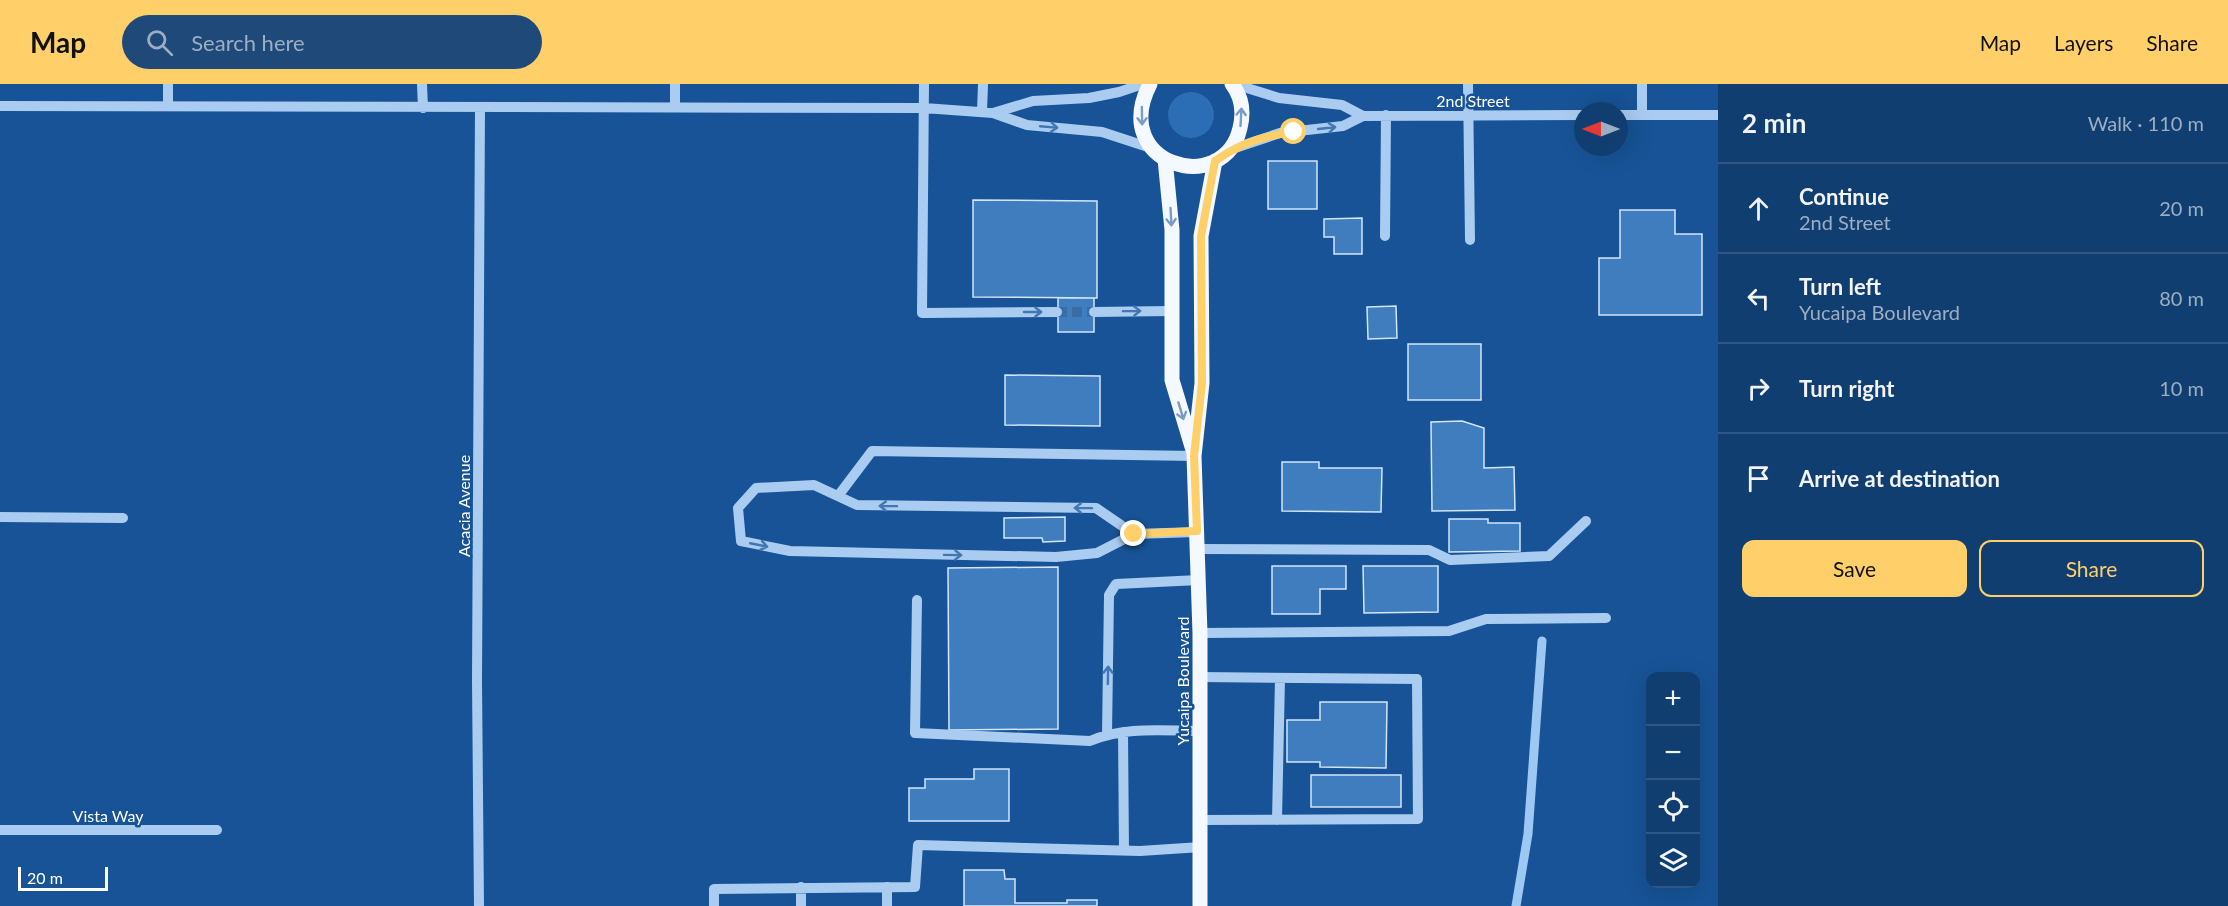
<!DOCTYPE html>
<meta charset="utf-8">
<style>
body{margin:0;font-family:Lato,sans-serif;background:#1e4978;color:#f1f3f6}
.controls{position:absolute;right:18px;bottom:18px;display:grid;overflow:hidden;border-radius:12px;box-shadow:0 6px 24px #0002}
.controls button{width:54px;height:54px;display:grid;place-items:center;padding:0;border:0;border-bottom:2px solid #305783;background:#113e70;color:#f1f3f6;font:30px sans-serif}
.compass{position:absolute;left:1574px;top:18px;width:54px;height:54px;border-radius:50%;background:#113e70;box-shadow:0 6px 24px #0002;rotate:270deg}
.scale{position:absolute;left:18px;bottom:15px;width:90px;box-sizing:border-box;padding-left:6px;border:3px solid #fff;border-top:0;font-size:16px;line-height:21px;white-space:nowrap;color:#fff;-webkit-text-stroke:4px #175396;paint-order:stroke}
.stop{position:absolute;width:18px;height:18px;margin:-14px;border:4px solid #ffcf6a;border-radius:50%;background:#fff}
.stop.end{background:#ffcf6a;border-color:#fff;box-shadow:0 2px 6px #0008}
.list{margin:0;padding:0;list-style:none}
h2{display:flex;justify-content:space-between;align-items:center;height:78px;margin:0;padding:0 24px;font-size:26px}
h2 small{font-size:20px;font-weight:400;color:#9caec3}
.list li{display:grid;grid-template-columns:39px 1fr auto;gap:18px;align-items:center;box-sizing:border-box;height:90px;padding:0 24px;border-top:2px solid #305783}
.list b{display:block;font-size:22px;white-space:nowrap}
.list p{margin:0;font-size:20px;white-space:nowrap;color:#9caec3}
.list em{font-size:20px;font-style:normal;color:#9caec3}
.actions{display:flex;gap:12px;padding:18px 24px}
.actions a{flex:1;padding:14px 0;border:2px solid #ffcf6a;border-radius:12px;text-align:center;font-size:21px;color:#ffcf6a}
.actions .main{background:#ffcf6a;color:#111}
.icon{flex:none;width:33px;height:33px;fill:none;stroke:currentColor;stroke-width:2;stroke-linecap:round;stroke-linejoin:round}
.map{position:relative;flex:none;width:1718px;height:822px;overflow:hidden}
header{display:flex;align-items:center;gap:36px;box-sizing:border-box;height:84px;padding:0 30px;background:#ffcf6a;color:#111}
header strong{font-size:28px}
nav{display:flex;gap:33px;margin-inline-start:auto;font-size:21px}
.search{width:420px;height:54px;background:#1e4978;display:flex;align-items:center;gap:15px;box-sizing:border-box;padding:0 21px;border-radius:33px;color:#9caec3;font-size:22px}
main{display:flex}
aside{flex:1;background:#113e70}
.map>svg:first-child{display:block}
.green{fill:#2b6eb5}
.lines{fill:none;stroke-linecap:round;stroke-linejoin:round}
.stream{stroke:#9cc8f3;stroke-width:9}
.building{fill:#407dbe;stroke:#d1e6fc;stroke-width:1.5}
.minor-tunnel{stroke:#3a6da6;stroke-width:10;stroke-dasharray:10 5;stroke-linecap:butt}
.minor{stroke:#aaccf1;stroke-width:10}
.major{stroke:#f4f8ff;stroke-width:15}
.oneway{stroke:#7a9dc5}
.oneway2{stroke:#4377b1}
.route{stroke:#ffcf6a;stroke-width:8}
.labels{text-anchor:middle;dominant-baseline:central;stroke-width:5;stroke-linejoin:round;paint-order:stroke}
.street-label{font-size:16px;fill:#fff;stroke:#175396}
</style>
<header>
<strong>Map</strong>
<div class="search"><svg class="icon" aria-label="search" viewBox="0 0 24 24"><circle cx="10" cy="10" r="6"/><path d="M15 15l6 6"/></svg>Search here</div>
<nav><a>Map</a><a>Layers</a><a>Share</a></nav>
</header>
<main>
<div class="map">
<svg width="1718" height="822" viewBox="0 0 1718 822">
<rect width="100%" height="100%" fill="#175396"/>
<!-- green -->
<path class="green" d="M1168 31a23 23 0 1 1 46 0a23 23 0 1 1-46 0Z"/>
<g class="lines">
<!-- stream -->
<path class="stream" d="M1516 822 1528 750 1542 557"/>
</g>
<!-- building -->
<path class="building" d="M1268 77H1317V125H1268Z
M973 116 1097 117V214L973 213Z
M1620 126H1675V150H1702V231H1599V174H1620Z
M1362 134V170H1334V153H1324V135Z
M1058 214H1094V248H1058Z
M1396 222 1397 254 1368 255 1367 223Z
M1408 260H1481V316H1408Z
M1005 291 1100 292V342L1005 341Z
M1462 337 1484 344V384L1514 383 1515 426 1432 427 1431 338Z
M1282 378H1319V384H1382L1381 428 1282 427Z
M1065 433V457L1043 458 1042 454H1004V434Z
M1449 435H1488V439H1520V467L1449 468Z
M1272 482H1346V505H1320V530H1272Z
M1363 482H1438V528L1364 529Z
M1058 483V645L949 646 948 484Z
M1320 618H1387L1386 684 1320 683V678H1287V636H1320Z
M974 685H1009V737H909V704H925V695H974Z
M1311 691H1401V723H1311Z
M964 786H1004L1005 795H1015V819H1067V816H1097V822H964Z"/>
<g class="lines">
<!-- minor-tunnel -->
<path class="minor-tunnel" d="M1057 228H1094"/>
<!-- minor -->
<path class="minor" d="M168 0V21
M422 0 423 24
M924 0 922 229 1057 228
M1234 0 1279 14 1342 21 1363 32
M1468 0 1470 156
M1642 0V31
M0 22 924 24 993 29 1027 41 1102 48 1151 64
M675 22V0
M982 28 983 0
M993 29 1033 17 1089 14 1119 8 1143 0
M1619 31H1718
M1229 66 1280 49 1343 42 1363 32 1583 31
M1385 152 1386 31
M1094 228 1171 227
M838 412 872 367 1194 372
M0 433 123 434
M1134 450 1096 424 857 421 814 401 756 404 738 424 741 457 790 467 1056 473 1097 469 1134 450 1197 448
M1198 465 1429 466 1450 476 1549 472 1586 437
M917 516 915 649 1090 657C1125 642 1164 647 1201 647
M1200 549 1449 547 1486 535 1606 534
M1200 593 1417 595 1418 735 1201 736
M1123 648 1124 767
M1107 650 1109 511 1116 500 1199 496
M1277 736 1280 594
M0 746H217
M479 822 477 597 480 23
M714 822V805L915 803 918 761 1140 767 1201 763
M801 822V803
M887 822V803"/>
<!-- major -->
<path class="major" d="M1150 0C1108 81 1224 114 1240 44 1244 28 1242 13 1232 0
M1165 75 1172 146V296L1193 366
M1200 822V549L1194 372 1202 299 1201 152 1215 77"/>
</g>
<!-- one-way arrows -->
<defs><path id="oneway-shaft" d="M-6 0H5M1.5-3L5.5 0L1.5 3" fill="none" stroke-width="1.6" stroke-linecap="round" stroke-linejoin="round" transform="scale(1.5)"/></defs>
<g class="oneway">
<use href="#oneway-shaft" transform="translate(1142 32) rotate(89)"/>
<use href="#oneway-shaft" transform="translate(1241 33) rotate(-87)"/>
<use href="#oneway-shaft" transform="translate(1171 133) rotate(87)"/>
<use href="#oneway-shaft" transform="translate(1181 327) rotate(73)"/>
</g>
<g class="oneway2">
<use href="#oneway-shaft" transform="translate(1049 43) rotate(5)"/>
<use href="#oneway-shaft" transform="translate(1327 44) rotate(-6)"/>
<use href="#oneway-shaft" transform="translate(1132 227) rotate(-1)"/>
<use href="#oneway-shaft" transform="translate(1033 228)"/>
<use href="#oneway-shaft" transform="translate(888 422) rotate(-179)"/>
<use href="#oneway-shaft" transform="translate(1083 424) rotate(-179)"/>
<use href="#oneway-shaft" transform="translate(759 461) rotate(11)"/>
<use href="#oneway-shaft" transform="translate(953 471) rotate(1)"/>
<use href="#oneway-shaft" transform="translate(1108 591) rotate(-89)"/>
</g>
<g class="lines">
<!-- route -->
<path class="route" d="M1134 450 1197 447 1194 372 1202 299 1201 152 1215 77C1238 60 1266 51 1294 48"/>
</g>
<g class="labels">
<!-- street labels -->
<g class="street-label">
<text x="1473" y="16">2nd Street</text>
<text transform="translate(463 422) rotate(-90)">Acacia Avenue</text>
<text transform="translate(1182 597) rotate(-90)">Yucaipa Boulevard</text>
<text x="108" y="731">Vista Way</text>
</g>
</g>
</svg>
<div class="controls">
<button>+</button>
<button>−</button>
<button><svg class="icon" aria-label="locate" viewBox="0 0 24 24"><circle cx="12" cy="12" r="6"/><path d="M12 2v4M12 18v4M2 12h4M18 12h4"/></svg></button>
<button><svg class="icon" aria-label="layers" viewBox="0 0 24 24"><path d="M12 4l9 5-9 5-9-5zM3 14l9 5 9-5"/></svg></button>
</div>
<svg class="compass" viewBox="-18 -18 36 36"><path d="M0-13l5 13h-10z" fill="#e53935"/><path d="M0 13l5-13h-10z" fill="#9caec3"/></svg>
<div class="scale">20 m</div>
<div class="stop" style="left:1294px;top:48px"></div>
<div class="stop end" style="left:1134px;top:450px"></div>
</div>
<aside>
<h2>2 min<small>Walk · 110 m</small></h2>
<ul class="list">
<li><svg class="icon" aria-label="ahead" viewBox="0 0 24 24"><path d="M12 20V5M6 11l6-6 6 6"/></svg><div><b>Continue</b><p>2nd Street</p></div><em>20 m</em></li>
<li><svg class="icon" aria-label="left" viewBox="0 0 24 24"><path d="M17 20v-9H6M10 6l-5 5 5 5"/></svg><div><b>Turn left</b><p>Yucaipa Boulevard</p></div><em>80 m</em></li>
<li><svg class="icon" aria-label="right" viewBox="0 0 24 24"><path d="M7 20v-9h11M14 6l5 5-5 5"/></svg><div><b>Turn right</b></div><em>10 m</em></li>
<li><svg class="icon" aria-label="arrive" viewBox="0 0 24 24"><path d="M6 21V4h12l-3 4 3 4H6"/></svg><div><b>Arrive at destination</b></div></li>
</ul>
<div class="actions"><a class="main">Save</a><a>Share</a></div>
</aside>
</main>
